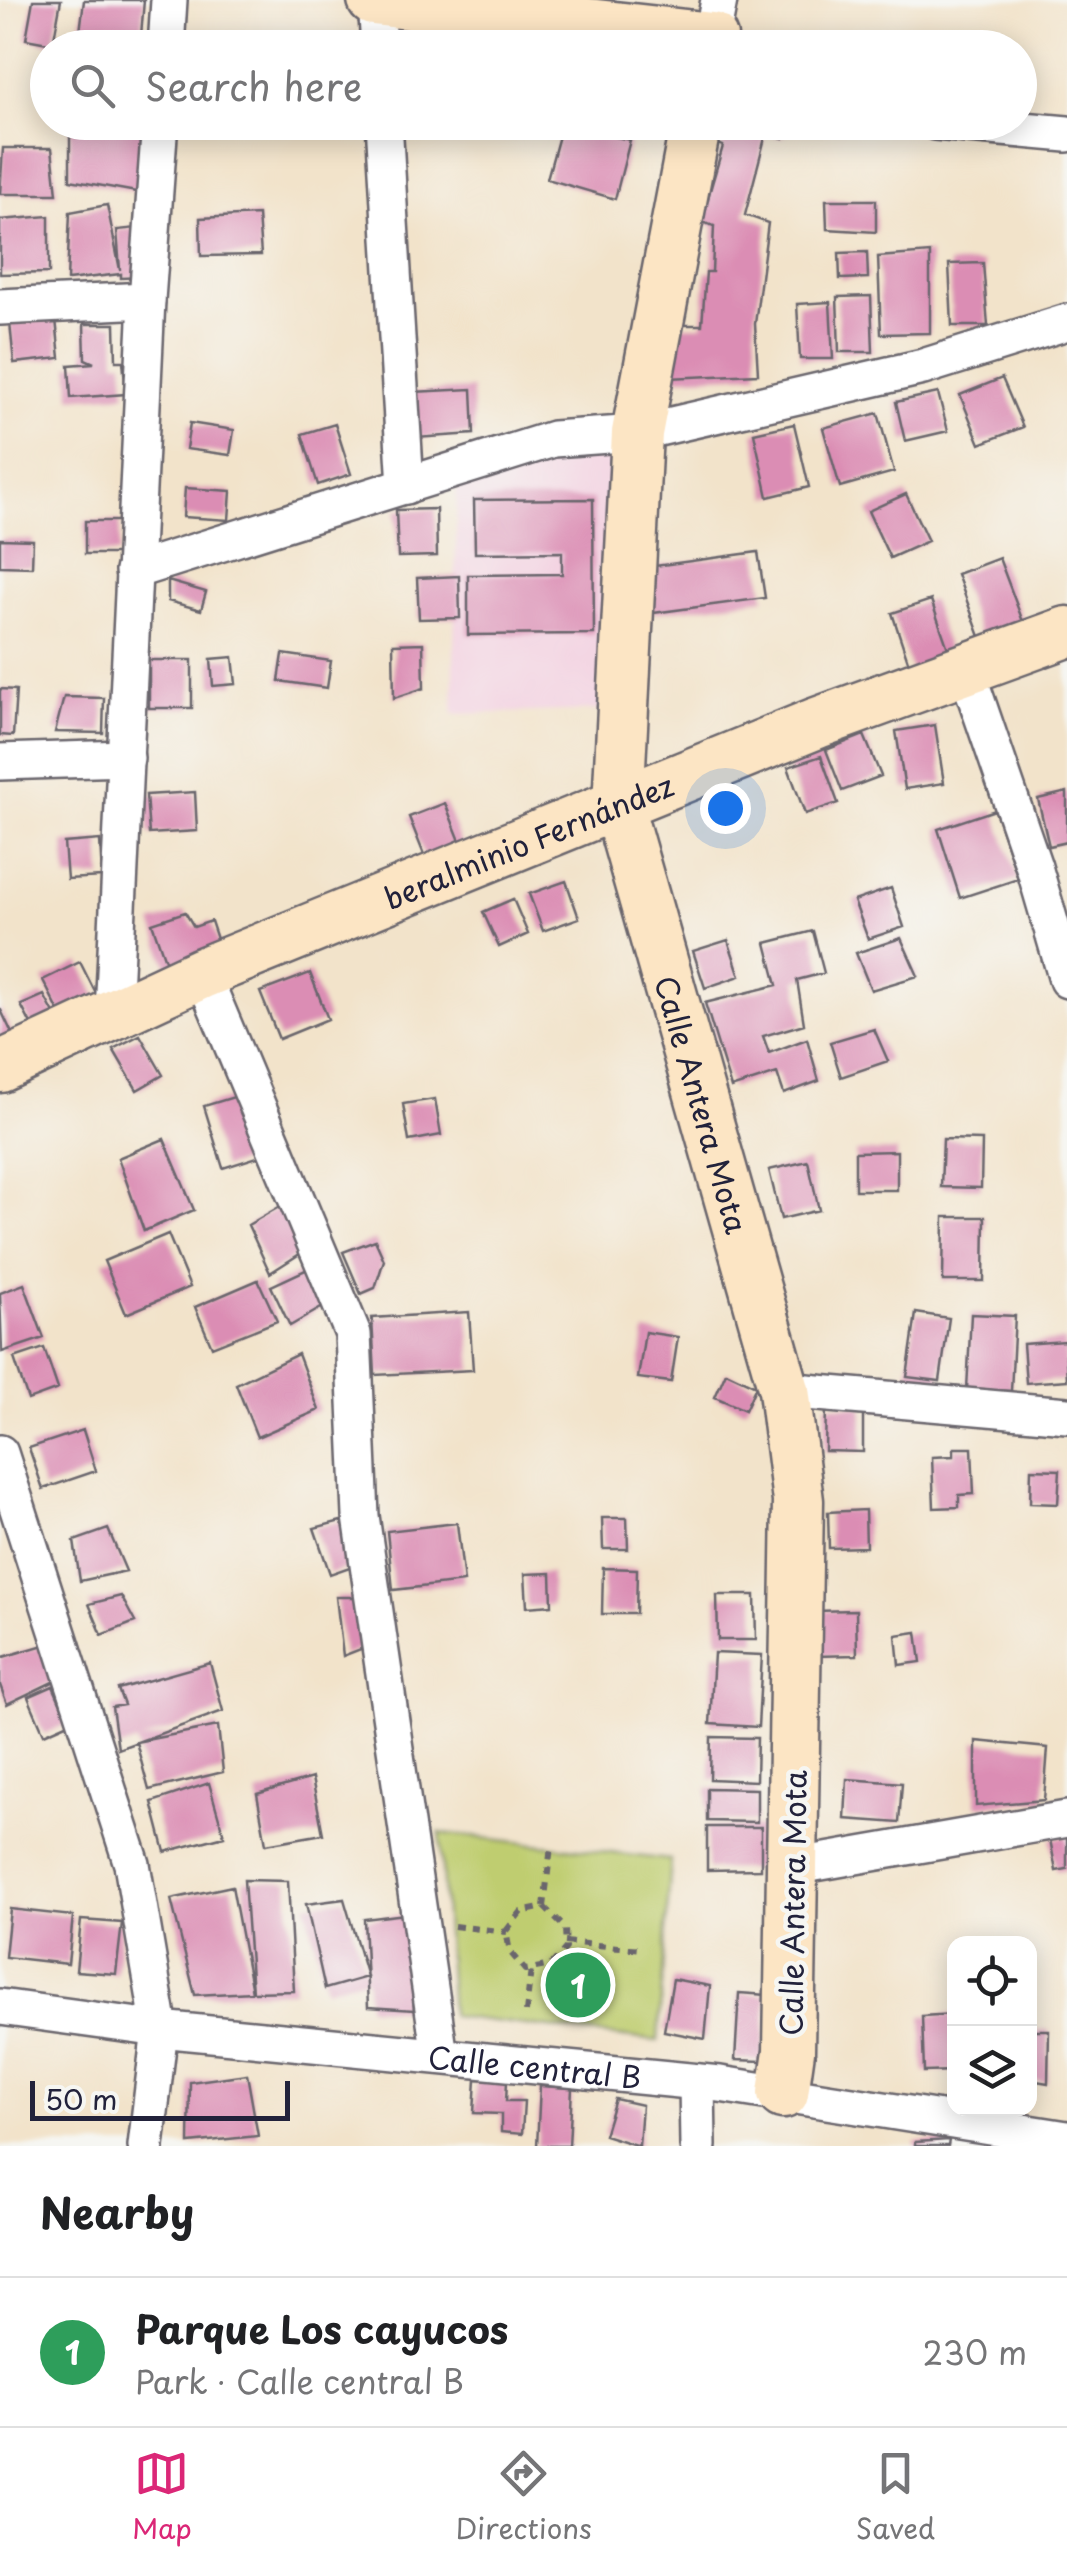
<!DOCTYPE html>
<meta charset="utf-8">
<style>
body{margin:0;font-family:"Playpen Sans",sans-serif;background:#f6f6f6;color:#202124}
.controls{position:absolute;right:30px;bottom:30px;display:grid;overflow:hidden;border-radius:20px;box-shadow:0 5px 25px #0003}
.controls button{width:90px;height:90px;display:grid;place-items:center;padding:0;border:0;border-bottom:2px solid #e0e0e0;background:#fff;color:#202124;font:50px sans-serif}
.scale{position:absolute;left:30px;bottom:25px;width:260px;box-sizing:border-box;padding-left:10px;border:5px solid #22223b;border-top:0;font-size:28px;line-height:35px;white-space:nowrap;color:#22223b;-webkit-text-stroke:8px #f6f6f2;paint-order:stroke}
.you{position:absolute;left:725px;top:808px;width:35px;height:35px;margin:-25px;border:8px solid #fff;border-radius:50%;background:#1a73e8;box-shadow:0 0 0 15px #1a73e833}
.badge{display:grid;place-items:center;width:65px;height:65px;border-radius:50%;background:#db2777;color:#fff;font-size:32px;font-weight:700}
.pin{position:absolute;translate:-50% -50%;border:5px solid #fff;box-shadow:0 2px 10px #0006}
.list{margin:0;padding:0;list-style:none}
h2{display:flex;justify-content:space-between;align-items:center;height:130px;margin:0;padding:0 40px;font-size:42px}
h2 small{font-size:32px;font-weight:400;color:#757577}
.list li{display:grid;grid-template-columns:65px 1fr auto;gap:30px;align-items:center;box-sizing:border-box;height:150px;padding:0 40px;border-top:2px solid #e0e0e0}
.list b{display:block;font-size:38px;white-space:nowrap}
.list p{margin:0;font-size:32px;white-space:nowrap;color:#757577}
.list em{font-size:32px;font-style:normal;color:#757577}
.icon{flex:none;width:55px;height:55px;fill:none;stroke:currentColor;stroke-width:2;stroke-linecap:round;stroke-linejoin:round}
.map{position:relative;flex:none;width:1067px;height:2146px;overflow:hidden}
.search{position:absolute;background:#fff;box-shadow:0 5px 25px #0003;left:30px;right:30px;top:30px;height:110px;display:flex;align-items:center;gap:25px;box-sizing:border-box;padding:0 35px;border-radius:55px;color:#757577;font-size:38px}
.sheet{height:280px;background:#fff}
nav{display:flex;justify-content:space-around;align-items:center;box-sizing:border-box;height:140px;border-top:2px solid #e0e0e0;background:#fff;font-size:28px;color:#757577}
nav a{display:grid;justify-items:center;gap:5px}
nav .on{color:#db2777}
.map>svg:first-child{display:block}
.built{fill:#f3cfe0}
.green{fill:#bfcd70;stroke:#707856;stroke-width:2.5}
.building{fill:#db8db4}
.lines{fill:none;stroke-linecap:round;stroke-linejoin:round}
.street-casing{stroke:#6b666d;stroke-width:40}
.secondary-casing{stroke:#6b666d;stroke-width:55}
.path{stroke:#6b666d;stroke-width:6;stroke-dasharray:8 8;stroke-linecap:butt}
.street{stroke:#fff;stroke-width:35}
.secondary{stroke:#fce5c4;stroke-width:50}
.labels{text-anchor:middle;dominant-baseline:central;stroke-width:9;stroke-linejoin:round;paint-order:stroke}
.street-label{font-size:30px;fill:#22223b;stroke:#f6f6f2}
</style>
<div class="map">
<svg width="1067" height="2146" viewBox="0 0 1067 2146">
<rect width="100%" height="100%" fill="#f6f6f2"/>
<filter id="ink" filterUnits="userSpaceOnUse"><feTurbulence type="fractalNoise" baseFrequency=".01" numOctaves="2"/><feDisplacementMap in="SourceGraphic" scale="20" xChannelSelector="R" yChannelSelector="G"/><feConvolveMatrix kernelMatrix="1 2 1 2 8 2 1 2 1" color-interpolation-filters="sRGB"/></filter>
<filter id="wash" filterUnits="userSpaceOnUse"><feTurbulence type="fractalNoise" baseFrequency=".0048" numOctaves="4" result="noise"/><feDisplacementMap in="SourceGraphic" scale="40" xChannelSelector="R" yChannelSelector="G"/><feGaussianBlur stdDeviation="2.25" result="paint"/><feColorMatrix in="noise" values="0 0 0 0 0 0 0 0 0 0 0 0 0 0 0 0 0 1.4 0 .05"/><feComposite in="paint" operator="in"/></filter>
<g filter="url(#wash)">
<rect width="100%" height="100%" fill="#f2e3ca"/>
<!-- built -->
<path class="built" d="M621 450 604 710 453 714 457 483Z"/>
<!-- green -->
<path class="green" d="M440 1833 671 1860 658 2041 451 2016Z"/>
<g id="blocks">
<!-- building -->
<path class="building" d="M33 0H61L53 44 26 39Z
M84 0H144L140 48H78Z
M70 122H146L142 193 70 180Z
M283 122H324L322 131Z
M608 122H639L637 138 606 134Z
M718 122H786L783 138 766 134 745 215 768 223 755 324 758 374 668 378 672 325H702L706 272H712L714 226 701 222 723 146 713 142Z
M562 125 630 140 615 199 547 179Z
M3 148H52L57 194H0Z
M826 200H876V232L827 229Z
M107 205 120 270 117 230 137 228 142 277 121 278V274L67 280 70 212Z
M258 215 261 255 201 256 200 218Z
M49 216V273L0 274V220Z
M867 252 868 278 840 279 839 253Z
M930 253V333L881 334 878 257Z
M983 263 988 326H952L949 264Z
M871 296 873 352H839L837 297Z
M830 302 833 359H800L797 304Z
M56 319 60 358 14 363 10 323Z
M84 324H115L116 361H123L126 394 71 398 69 365 94 363 85 359Z
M1002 378 1023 427 980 444 960 395Z
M472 389 474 434 416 438 413 392Z
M938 393 948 431 905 441 896 402Z
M878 413 894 472 840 487 823 428Z
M190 423 234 430 230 455 186 449Z
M335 424 351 474 318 485 302 434Z
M794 424 809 487 768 497 754 433Z
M185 488 231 491 229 520 183 517Z
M906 494 928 541 890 558 868 511Z
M593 499 594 634 468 635V575L562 574V552L475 553 474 500Z
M436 509 437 556 398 557 396 510Z
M85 521H120L119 554H85Z
M0 539 33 540 32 567 0 566Z
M758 552 765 598 653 613 647 567Z
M999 558 1025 627 982 642 957 574Z
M459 576 460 618 419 619 417 578Z
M168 581 206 592 201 610 168 601Z
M931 600 952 660 912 673 892 613Z
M423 643 424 688 394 698 393 644Z
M283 654 331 661 327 688 279 681Z
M233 657 236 684 213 686 211 659Z
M149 660H192V708H149Z
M0 689 16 690 13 736 0 735Z
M64 697 104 698 103 733 55 732Z
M935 725 944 783 905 789 896 731Z
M864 735 881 776 842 791 826 750Z
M821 756 838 803 805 814 788 767Z
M195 792 197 831 149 834 146 795Z
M1067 792V842L1049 846 1038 799Z
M445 803 466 856 430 870 409 817Z
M995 810 1018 879 960 898 938 829Z
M100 840 102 877 67 879 64 843Z
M566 881 579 918 543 931 529 894Z
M891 888 904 927 868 939 854 901Z
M513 899 528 934 499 947 483 912Z
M185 912 194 927 211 921 220 948 167 966 152 923Z
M813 931 824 973 797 980 804 1024 763 1036 769 1053 807 1039 819 1081 784 1094 777 1073 731 1088 705 1003 777 985 766 943Z
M901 938 918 976 871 990 856 953Z
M728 940 740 976 705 988 693 951Z
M80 962 101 1004 64 1022 43 980Z
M310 973 328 1019 279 1039 260 992Z
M44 995 59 1023 37 1036 21 1005Z
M0 1008 18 1046 0 1055Z
M874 1029 888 1061 841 1077 830 1042Z
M140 1035 163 1075 137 1090 113 1049Z
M244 1094 267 1154 223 1168 204 1106Z
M435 1099 441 1135 409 1141 403 1104Z
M164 1139 194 1210 144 1231 118 1158Z
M943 1139 982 1140 981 1188 941 1187Z
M897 1151V1190H855V1152Z
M808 1161 819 1210 781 1219 769 1170Z
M286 1203 309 1248 270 1273 248 1225Z
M944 1217H985L984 1281H943Z
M168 1234 190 1287 126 1314 104 1261Z
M375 1240 384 1260 375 1288 361 1294 343 1252Z
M314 1266 328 1304 290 1326 271 1286Z
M258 1280 277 1321 212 1347 195 1307Z
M24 1284 44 1338 2 1352 0 1293Z
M469 1312 473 1370 375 1375 372 1318Z
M916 1313 949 1318 940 1381 907 1377Z
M971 1314 1015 1316 1011 1391 967 1389Z
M645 1332 678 1337 671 1382 638 1378Z
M1065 1341 1067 1380 1026 1383 1023 1344Z
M44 1348 58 1389 28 1400 14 1358Z
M298 1354 319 1410 257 1437 236 1384Z
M726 1372 756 1386 745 1410 715 1397Z
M826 1405 863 1406V1452L825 1451Z
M83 1430 96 1471 43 1489 29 1448Z
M954 1448H972L974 1494 959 1495V1507L934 1508 932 1457 954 1456Z
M1031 1469 1060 1470 1058 1504 1030 1503Z
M865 1510 866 1547 829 1548 828 1512Z
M602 1518H627L628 1549H603Z
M341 1521 361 1563 330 1574 314 1528Z
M457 1523 464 1582 393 1590 387 1531Z
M108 1529 126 1571 80 1581 74 1541Z
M603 1568 637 1569 636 1614H602Z
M551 1573 552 1605 527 1607 525 1574Z
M717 1595H755L756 1640H718Z
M121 1596 135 1622 102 1635 89 1604Z
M336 1597H367L371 1645 343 1656Z
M856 1610 857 1655 815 1656 813 1611Z
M917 1632 921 1662 899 1665 896 1635Z
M47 1644 59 1679 7 1704 0 1685V1658Z
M714 1653 762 1655 758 1727 710 1724Z
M210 1663 223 1711 118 1749 112 1707 124 1705 118 1689Z
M53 1686 69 1723 44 1734 28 1697Z
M218 1726 223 1772 149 1790 136 1742Z
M711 1737 757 1738 756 1781 710 1779Z
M976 1741 1048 1748 1044 1800 976 1806Z
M312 1778 323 1834 266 1844 257 1794Z
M847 1779 902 1783 899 1823 845 1819Z
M209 1783 224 1836 165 1852 152 1802Z
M707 1788 757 1789V1822L707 1821Z
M707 1827H761V1869L707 1870Z
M1067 1836V1869L1056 1871 1050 1839Z
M244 1880 288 1881 294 1991 252 1992Z
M232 1886 252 1992 195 1995 171 1899Z
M344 1899 367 1977 325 1989 306 1904Z
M10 1909 73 1916 68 1964 5 1957Z
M406 1914 414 2010 368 2007 364 1919Z
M81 1920 122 1923 116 1974 76 1971Z
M673 1979 710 1986 705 2039 664 2031Z
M739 1993 767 1995 763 2061 735 2060Z
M954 2014V2071L924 2072 922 2016Z
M1030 2030H1049L1048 2083 1030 2080Z
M247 2074 258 2136 189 2143 190 2082Z
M476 2079 507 2080 506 2101H524L522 2134 501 2132V2114L474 2113Z
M540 2086 572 2088 569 2146H537Z
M615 2099 642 2105 639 2146 604 2135Z
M949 2140 948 2146H915V2142Z"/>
</g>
</g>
<g filter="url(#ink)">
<use href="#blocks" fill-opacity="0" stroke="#6b666d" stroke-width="2.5"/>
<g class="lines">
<!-- street casing -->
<g class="street-casing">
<g id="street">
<path d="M376 0 379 48"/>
<path d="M712 38 719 0"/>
<path d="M166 48 169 0"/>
<path d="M384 122 406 486"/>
<path d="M935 122 1067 134"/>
<path d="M0 307 147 300"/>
<path d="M133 571 553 439 637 433 923 367 1067 322"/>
<path d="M966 669 1034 867 1067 980"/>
<path d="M0 762 126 758"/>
<path d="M202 973 353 1334 361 1516 440 2056"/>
<path d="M113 1014 147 300 160 122"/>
<path d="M784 1390 1067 1415"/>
<path d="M0 1453 132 1864 160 2029 146 2146"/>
<path d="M792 1867 1067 1819"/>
<path id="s1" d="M0 2007 160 2029 720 2084 1067 2139"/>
<path d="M697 2082 698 2146"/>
</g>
</g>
<!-- secondary casing -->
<g class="secondary-casing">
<g id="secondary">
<path d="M373 0 712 38 710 48"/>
<path id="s2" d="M696 122 637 433 618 806 784 1390 798 1501 789 2051 783 2093"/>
<path id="s3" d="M0 1067 202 973 817 723 1067 632"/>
</g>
</g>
<!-- path -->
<path class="path" d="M544 1907 565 1928 566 1948 551 1965 525 1970 510 1952 506 1931 521 1912Z
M544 1907 551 1846
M454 1926 507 1932
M565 1942 641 1949
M526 2012 531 1969"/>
<!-- street -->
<use href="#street" class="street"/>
<!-- secondary -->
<use href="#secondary" class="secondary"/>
</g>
</g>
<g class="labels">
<!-- street labels -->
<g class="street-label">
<text stroke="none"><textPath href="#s3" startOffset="575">beralminio Fernández</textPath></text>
<text stroke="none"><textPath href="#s2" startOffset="1000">Calle Antera Mota</textPath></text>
<text transform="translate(792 1903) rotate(-89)">Calle Antera Mota</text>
<text stroke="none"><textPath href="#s1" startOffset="538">Calle central B</textPath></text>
</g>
</g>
</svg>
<div class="controls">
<button><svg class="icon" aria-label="locate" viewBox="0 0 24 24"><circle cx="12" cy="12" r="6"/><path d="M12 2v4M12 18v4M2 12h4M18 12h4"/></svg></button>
<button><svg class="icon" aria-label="layers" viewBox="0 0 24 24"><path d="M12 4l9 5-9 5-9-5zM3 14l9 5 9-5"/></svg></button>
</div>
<div class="scale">50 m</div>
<div class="you"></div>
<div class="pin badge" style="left:578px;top:1985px;background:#2e9e5b">1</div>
<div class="search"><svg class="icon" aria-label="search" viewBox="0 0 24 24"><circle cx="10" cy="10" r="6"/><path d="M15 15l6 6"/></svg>Search here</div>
</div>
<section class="sheet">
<h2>Nearby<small></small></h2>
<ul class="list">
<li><span class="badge" style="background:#2e9e5b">1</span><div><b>Parque Los cayucos</b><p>Park · Calle central B</p></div><em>230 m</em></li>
</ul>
</section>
<nav>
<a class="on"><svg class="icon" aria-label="map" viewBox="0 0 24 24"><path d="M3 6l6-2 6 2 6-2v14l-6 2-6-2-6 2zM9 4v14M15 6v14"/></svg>Map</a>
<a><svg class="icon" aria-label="directions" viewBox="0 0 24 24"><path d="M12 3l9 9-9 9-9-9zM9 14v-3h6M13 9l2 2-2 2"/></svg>Directions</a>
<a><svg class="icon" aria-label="saved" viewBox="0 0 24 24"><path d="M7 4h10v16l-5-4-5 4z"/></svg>Saved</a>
</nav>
